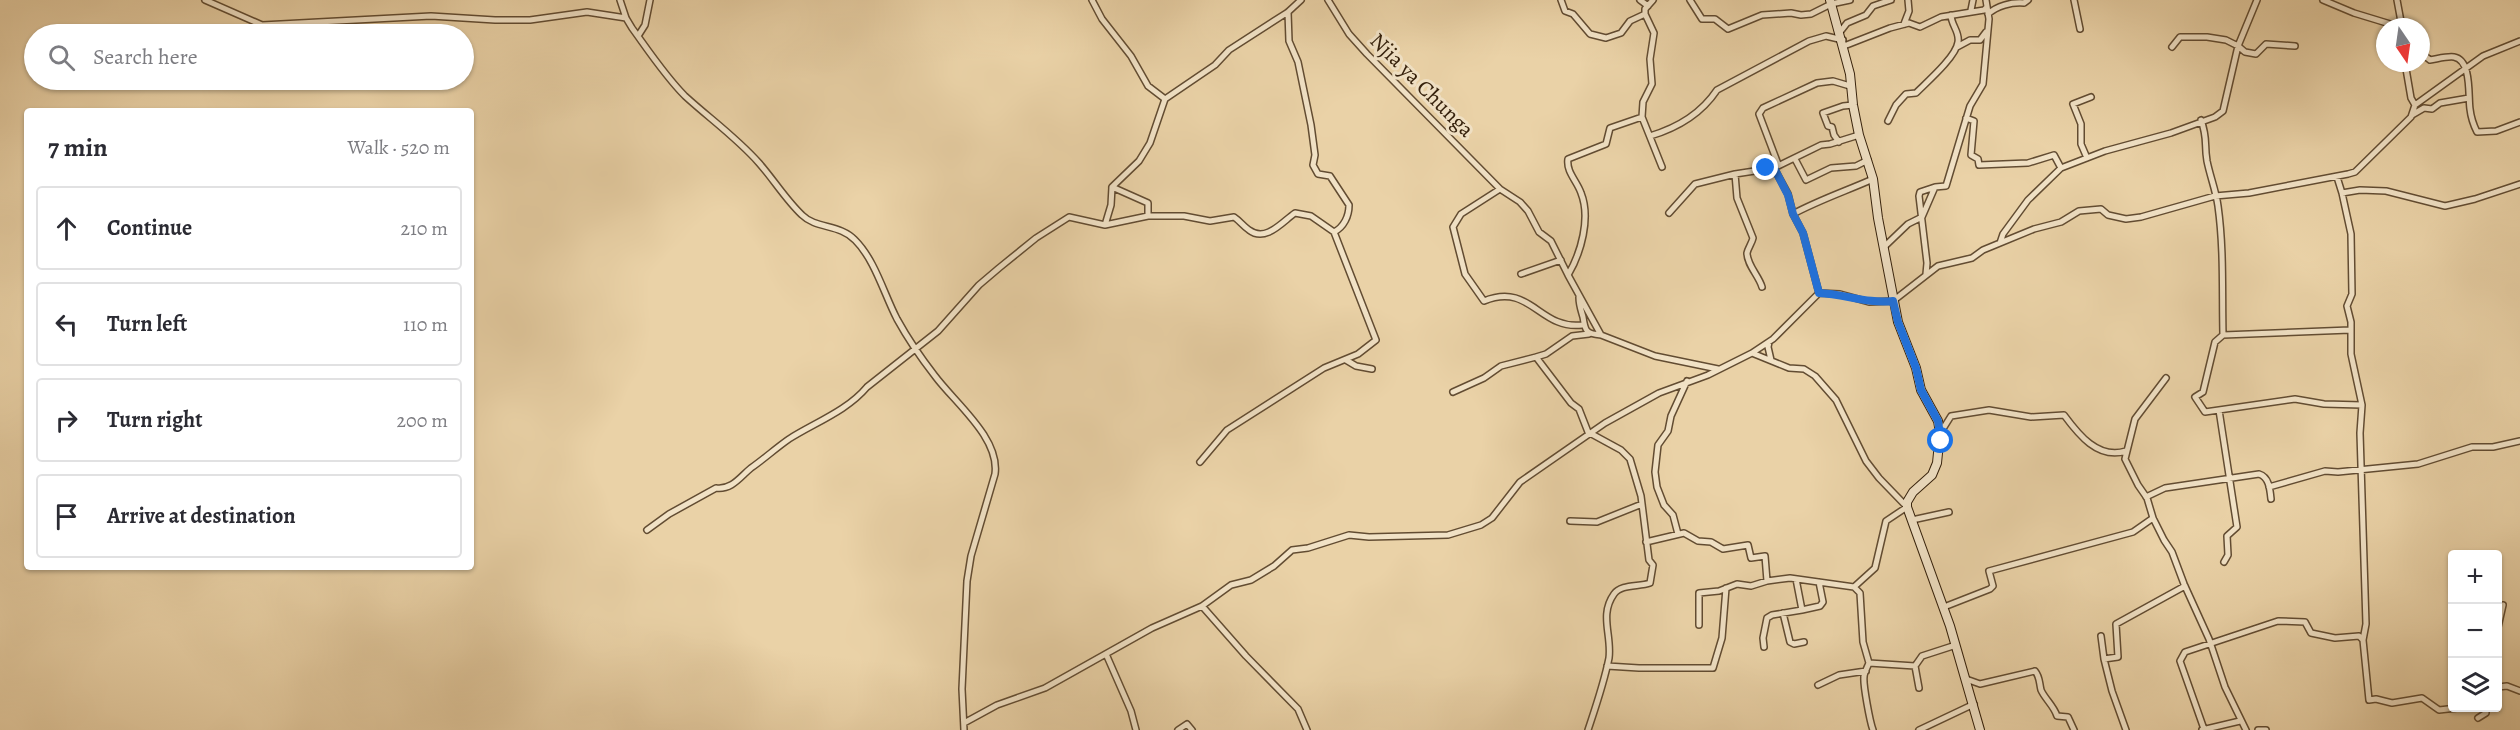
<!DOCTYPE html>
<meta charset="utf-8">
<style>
body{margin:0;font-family:Alegreya,serif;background:#f7f7f7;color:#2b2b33}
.controls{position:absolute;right:18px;bottom:18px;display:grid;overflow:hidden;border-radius:6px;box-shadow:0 2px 4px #0004}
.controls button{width:54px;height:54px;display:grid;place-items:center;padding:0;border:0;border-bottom:2px solid #e1e1e2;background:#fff;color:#2b2b33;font:30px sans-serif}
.compass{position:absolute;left:2376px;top:18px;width:54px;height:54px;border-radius:50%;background:#fff;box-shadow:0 2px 4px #0004;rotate:167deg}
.stop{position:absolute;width:18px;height:18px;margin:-14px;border:4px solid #1a73e8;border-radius:50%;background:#fff}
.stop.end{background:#1a73e8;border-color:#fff;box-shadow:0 2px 6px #0008}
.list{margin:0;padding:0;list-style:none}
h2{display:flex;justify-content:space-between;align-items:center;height:78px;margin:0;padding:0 24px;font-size:26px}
h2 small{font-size:20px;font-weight:400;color:#7c7c81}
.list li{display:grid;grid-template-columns:39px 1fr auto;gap:18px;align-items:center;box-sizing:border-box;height:84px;margin:0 12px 12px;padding:0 12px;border:2px solid #e1e1e2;border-radius:6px}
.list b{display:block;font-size:22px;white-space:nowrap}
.list em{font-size:20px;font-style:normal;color:#7c7c81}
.icon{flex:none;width:33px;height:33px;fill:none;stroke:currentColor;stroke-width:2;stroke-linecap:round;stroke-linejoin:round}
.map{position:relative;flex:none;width:2520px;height:730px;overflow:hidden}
.search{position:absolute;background:#fff;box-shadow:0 2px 4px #0004;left:24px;top:24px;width:450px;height:66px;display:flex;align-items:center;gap:15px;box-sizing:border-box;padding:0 21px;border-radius:33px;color:#7c7c81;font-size:22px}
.panel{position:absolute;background:#fff;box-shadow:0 2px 4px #0004;left:24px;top:108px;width:450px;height:462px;border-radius:6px}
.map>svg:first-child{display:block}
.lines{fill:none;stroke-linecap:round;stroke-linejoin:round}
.street-casing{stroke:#624c32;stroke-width:8}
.secondary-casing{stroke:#34200b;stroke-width:10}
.street{stroke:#f1e2c6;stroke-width:5}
.secondary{stroke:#f1e2c6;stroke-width:8}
.route{stroke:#1a73e8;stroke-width:8}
.labels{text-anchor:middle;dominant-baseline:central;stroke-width:6;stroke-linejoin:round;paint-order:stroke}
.street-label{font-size:22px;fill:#34200b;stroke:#f1e2c6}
</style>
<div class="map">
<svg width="2520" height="730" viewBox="0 0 2520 730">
<rect width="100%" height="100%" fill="#ead2a7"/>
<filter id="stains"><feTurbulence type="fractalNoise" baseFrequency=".00333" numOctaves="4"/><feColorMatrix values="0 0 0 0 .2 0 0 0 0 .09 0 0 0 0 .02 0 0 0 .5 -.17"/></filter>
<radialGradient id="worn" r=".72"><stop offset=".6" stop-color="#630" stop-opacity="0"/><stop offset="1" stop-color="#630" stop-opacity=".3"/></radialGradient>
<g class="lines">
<!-- street casing -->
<g class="street-casing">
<path id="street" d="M205 0 262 25 431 16 495 20H530L587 12 626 18
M620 0 626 18 632 28C648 50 665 76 685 96 709 118 737 138 759 163 774 180 786 200 802 215 816 229 840 224 855 240 875 260 884 294 897 319 908 339 921 358 935 376 955 403 1000 438 995 474L971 556 967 581 962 689 964 730
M1092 0 1102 19 1131 56 1148 86 1165 99
M1328 0 1349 34 1367 54 1500 189
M1561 0 1565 11 1573 14 1590 34 1606 38 1621 33 1630 21 1645 14
M1640 0 1648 6
M1653 0 1645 9V14L1654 33 1650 59 1652 84 1643 102 1642 117 1610 128 1606 144 1568 159C1566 172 1577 181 1581 193 1591 218 1581 253 1568 275L1601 335 1655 356 1718 369
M1690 0 1702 19H1715L1728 29 1762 15 1791 13 1801 15 1811 14 1831 4 1850 0
M2074 0 2080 29
M2323 0 2354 13 2400 27
M2397 0 2402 27
M1971 10 1973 0
M1288 12 1289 41 1298 62 1311 125 1315 155 1313 165 1318 174 1330 176 1349 205C1349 216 1344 227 1334 232
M1988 14C1997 6 2011 2 2024 3L2028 0
M1904 24 1909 11 1908 0
M1840 32 1847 23 1866 15 1873 6 1891 0
M638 36 645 25 650 0
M1844 46 1890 28 1909 23 1920 27 1941 17 1984 10 1987 7
M1957 47 1970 40H1980L1986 32
M2172 47 2180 37H2207L2226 40 2238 46 2245 52 2256 54 2266 44 2295 46
M2421 53 2430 60C2437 59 2447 56 2454 57 2472 60 2468 96 2470 109 2471 118 2473 124 2477 132L2496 131 2520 122
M2415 105 2483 56 2520 41
M2412 115 2424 108 2432 109 2440 103 2469 98
M1642 117 1662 167
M1966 118 1974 121 1971 155 1978 159 1979 165 2028 163 2054 155 2061 168
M2201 120C2208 139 2204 144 2207 161 2210 176 2216 191 2218 206 2224 249 2222 292 2223 335L2215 342 2203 392 2195 397 2205 412 2295 399 2324 404 2362 405
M1888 121 1896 105 1906 94 1916 93C1927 82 1956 57 1958 42 1960 32 1951 25 1951 15
M1650 136C1677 128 1701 114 1717 90L1809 41 1826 36 1843 40
M1839 142 1834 135 1832 127 1828 126 1823 113 1843 106 1853 105
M2087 158 2081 144V124L2073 104 2091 97
M1795 159 1806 180 1831 168 1856 166 1868 160
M1778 164 1759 114 1763 108 1817 83 1833 81 1850 86
M1774 168 1788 194 1793 214
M1735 174 1737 198 1753 238C1752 243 1748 248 1747 253 1747 265 1759 276 1762 287
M2337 177 2342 193
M1112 187 1148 203V216
M1669 213 1695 184 1735 174 1774 168 1821 145 1830 144 1859 135
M1105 225 1148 216H1184L1210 221 1234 217C1240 221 1243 226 1249 230 1266 243 1283 221 1295 213L1311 216 1334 232 1376 340 1358 354 1324 368 1227 430 1200 462
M2000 243 2034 229 2061 222 2079 211 2101 209 2108 215 2126 219 2141 217 2215 196 2249 193 2348 174 2355 172 2411 117 2415 105 2411 98 2405 63
M1884 247 1908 224 1922 217 1935 187 1946 186 1970 106 1983 84 1989 19 1986 0
M1521 274 1561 260
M1926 274 1927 263 1919 196 1920 192 1935 187
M1568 275 1551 241 1539 232 1528 211 1520 202 1500 189 1461 214 1453 227 1465 274 1484 301C1531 282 1539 330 1582 325
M1819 293 1803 233 1793 214C1819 200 1846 191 1873 179
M1579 297C1579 305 1581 310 1583 317 1585 331 1586 334 1601 335
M2223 335 2350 330
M1769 342 1768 347 1771 360
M1752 353 1773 339 1819 293 1840 294 1869 302 1893 301 1938 266 1972 258 1983 250 2000 243 2003 234 2028 200 2061 168 2105 151 2171 133 2215 117 2223 111 2238 46 2257 0
M1536 357 1546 354 1572 336 1589 334
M1346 360 1356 366 1372 369
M2166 378 2135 419 2125 459 2138 485 2147 498 2153 518 2164 540 2172 552 2184 584 2209 639 2225 687 2246 730
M1453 392 1484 378 1501 366 1536 357 1571 403 1579 409 1588 432 1621 450 1630 459 1641 496 1649 560 1653 565 1650 583C1639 587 1621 584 1614 594 1599 615 1612 635 1609 658 1604 683 1596 706 1588 730
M2219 410 2237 527 2227 536 2228 555 2224 562
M1941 432 1951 416 1989 410 2031 417 2064 415C2078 434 2098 460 2126 451
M2269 487 2325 471 2338 472 2418 464 2472 447H2493L2520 441
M2146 497 2165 488 2259 474C2269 477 2270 489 2271 499
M1912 520 1949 512
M1570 521 1597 522 1642 504
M647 530 669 514 716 488C732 490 740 477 751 468 764 459 776 448 789 439 814 423 847 411 867 387L938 331 979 285 999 268 1036 238 1069 217 1105 225 1111 205 1112 187 1139 161 1150 143 1165 99 1215 65 1229 50 1288 12 1301 0
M1678 534 1673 515 1664 505 1657 487 1655 472 1658 445 1668 431 1671 416 1687 381
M1646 542 1684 533 1698 541 1711 542 1723 549 1748 545 1751 558 1765 556 1767 581
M1854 587 1860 593 1863 642 1869 663 1915 666 1922 656 1956 645
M1202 606 1246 656 1298 709 1307 730
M1944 607 1990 589 1993 586 1989 571 2133 532 2153 518
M1802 610 1820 606 1823 602 1819 582
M1783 613 1790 642 1794 644 1804 642
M2498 627 2503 605
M2101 636 2104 659
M2363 640 2366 624 2360 433 2362 405 2351 354V322L2347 306 2352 294 2351 234 2342 193 2360 190 2386 191 2445 206 2475 199 2520 184
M1764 647 1763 638 1767 618 1772 615 1802 610 1796 579
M1106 654 1131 711 1136 730
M1869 663C1867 668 1864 673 1864 677 1863 685 1870 722 1873 730
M1607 666 1639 668H1713L1722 638 1726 588
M1915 666 1919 688
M1966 679 1980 684 2035 671C2040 677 2039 682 2041 690 2045 699 2054 706 2057 716L2068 717 2074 730
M1818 685 1839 675 1866 671
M2498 687 2507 686 2520 691
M2478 718 2486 713V708
M964 723 997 705 1045 688 1152 628 1202 606 1231 585 1251 580 1274 566 1292 550 1308 548 1349 535 1369 537 1448 535 1481 525 1492 518 1520 482 1605 423 1659 393 1708 375 1752 353 1789 368 1804 369 1815 376 1836 400 1866 461 1879 478 1907 507 1886 521 1875 568 1854 587 1790 578 1767 581 1751 586 1737 584 1719 591 1699 593V625
M2204 729 2180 661 2185 652 2278 621 2305 622 2311 633 2335 638 2359 636 2363 640 2369 700 2376 699 2392 703 2422 698 2439 710 2457 708
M1178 730 1187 724 1192 730
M1919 730 1974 704
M2126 730 2112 691 2104 659 2118 657 2116 624 2185 586
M2202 730 2240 721
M2258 730H2266"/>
</g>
<!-- secondary casing -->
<g class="secondary-casing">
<path id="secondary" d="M1830 0 1850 74 1853 105 1859 135 1873 179 1878 218 1898 322 1916 368 1921 390 1938 421 1940 433 1937 463 1932 475 1913 492 1907 502V507L1950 626 1980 730"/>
</g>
<!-- street -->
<use href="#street" class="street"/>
<!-- secondary -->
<use href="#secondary" class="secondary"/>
</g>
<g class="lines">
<!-- route -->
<path class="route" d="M1766 168H1774L1788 195 1793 214 1803 233 1819 293C1845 294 1867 304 1893 301L1898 322 1916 368 1921 390 1938 421 1941 441"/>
</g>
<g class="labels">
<!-- street labels -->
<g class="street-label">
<text transform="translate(1422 85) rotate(45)">Njia ya Chunga</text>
</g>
</g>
<rect width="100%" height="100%" filter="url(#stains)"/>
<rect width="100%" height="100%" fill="url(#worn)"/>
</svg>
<div class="controls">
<button>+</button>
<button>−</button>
<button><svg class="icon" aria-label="layers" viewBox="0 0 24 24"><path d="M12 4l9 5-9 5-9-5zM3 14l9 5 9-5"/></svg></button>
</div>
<svg class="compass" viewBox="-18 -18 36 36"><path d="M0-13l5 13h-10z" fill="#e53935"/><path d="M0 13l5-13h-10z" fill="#7c7c81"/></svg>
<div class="stop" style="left:1941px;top:441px"></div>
<div class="stop end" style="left:1766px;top:168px"></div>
<div class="search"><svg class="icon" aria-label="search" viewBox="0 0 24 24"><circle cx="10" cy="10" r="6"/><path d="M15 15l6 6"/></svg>Search here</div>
<section class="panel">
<h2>7 min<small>Walk · 520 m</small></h2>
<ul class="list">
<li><svg class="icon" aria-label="ahead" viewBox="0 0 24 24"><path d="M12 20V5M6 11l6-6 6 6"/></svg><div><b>Continue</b></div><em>210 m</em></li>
<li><svg class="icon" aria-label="left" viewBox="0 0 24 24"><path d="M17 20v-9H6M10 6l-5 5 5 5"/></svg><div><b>Turn left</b></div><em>110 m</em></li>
<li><svg class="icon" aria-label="right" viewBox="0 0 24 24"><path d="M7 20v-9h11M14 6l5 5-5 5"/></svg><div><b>Turn right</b></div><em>200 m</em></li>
<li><svg class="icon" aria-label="arrive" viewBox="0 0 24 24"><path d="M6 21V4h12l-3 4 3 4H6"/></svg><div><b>Arrive at destination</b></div></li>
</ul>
</section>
</div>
